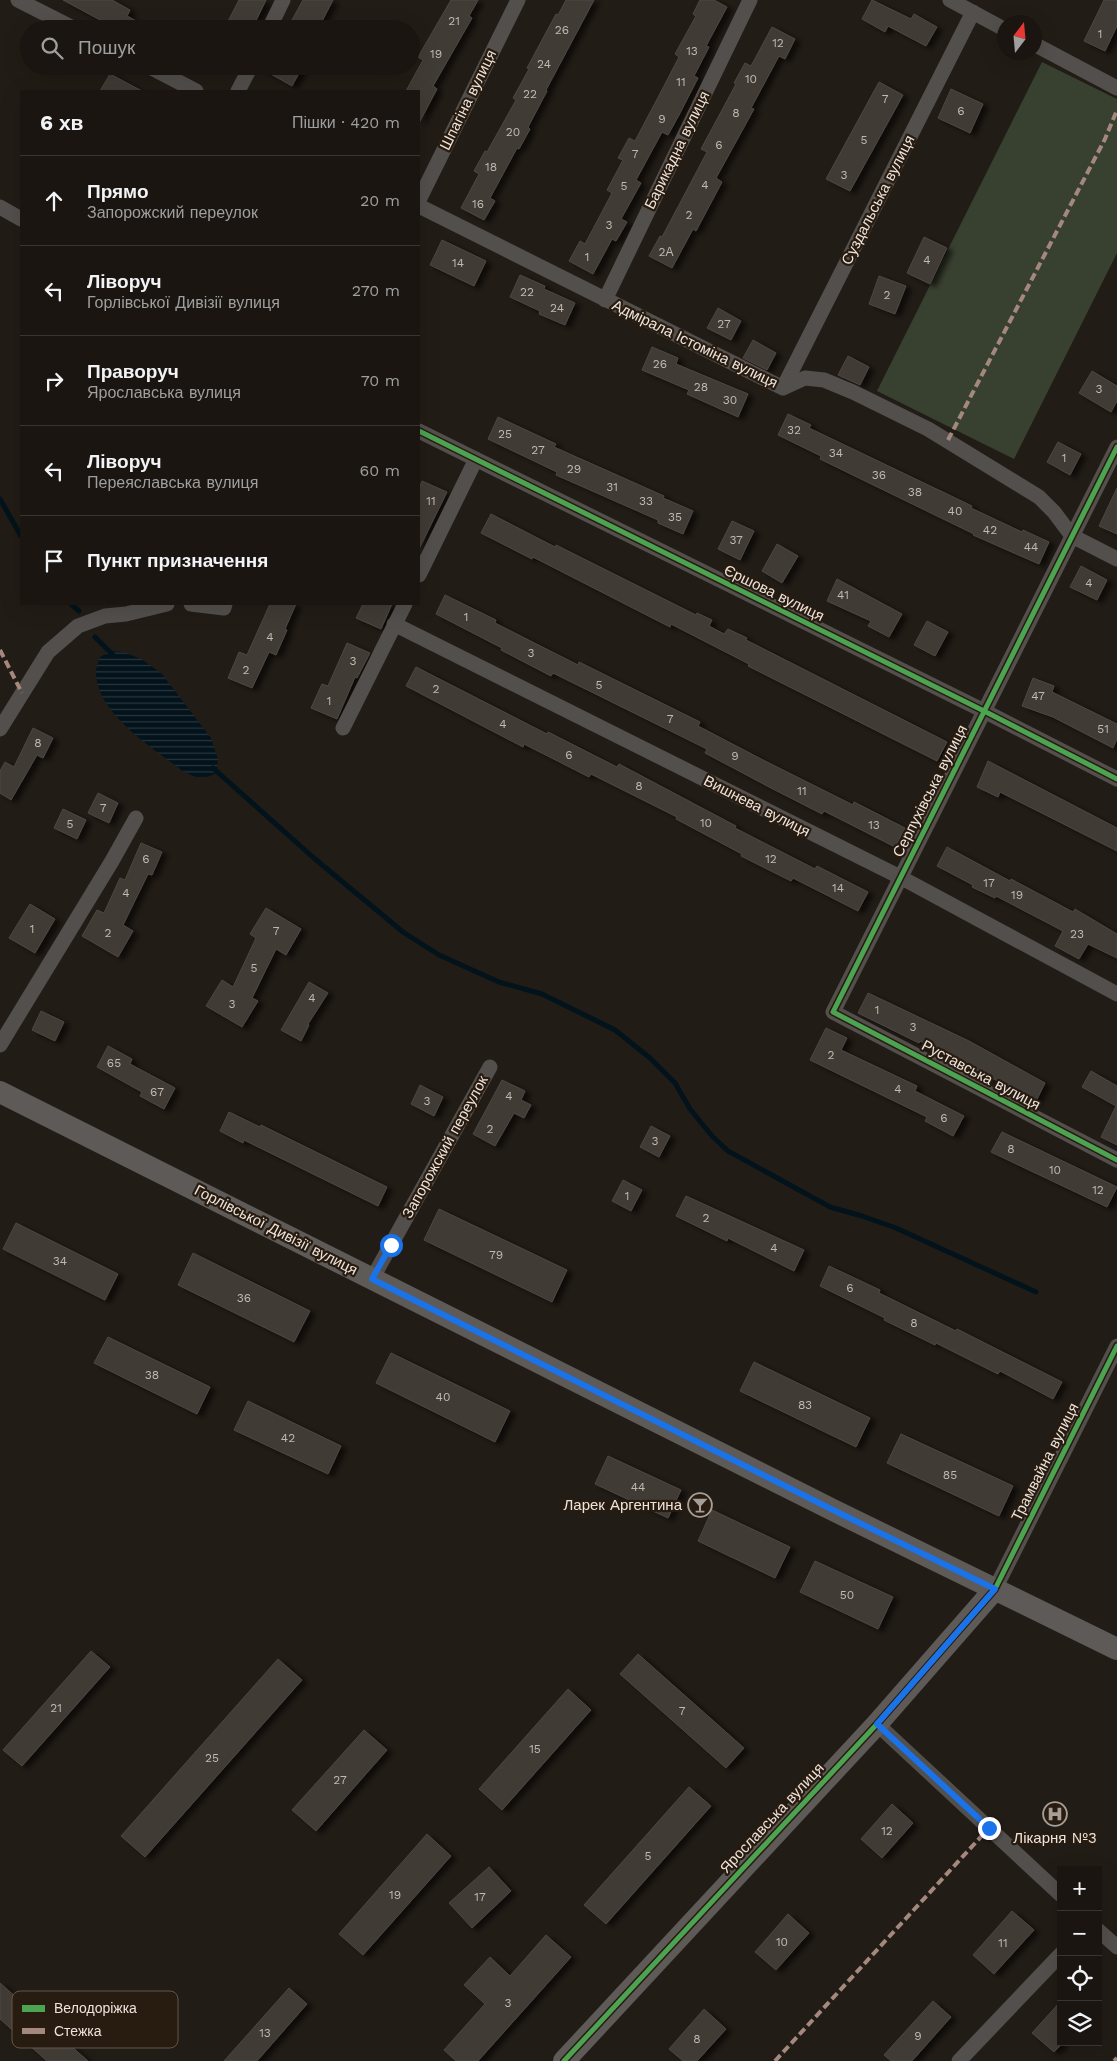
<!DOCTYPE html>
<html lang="uk">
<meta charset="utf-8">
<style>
body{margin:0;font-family:"Work Sans",sans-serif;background:#231e19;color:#f1f3f6}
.controls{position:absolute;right:15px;bottom:15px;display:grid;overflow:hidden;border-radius:0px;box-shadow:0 5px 20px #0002}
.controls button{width:45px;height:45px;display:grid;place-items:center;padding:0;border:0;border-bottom:1px solid #383430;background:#1a1510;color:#f1f3f6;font:25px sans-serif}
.compass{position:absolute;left:997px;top:15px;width:45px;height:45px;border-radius:50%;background:#1a1510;box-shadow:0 5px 20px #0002;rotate:16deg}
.stop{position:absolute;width:15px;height:15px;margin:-11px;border:4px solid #1a73e8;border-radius:50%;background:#fff}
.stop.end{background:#1a73e8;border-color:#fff;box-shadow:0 1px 5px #0008}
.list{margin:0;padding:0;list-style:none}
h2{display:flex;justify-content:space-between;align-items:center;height:65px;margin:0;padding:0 20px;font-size:21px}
h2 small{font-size:16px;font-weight:400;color:#9f9f9f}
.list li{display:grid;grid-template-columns:32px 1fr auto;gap:15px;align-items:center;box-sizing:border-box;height:90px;padding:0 20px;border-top:1px solid #383430}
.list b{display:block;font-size:19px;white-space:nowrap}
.list p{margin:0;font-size:16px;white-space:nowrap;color:#9f9f9f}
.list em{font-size:16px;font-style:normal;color:#9f9f9f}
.icon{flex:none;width:28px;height:28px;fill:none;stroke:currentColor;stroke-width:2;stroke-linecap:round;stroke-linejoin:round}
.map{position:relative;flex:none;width:1117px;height:2061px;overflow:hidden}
.search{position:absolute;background:#1a1510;box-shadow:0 5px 20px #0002;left:20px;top:20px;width:400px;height:55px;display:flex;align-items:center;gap:12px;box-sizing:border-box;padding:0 18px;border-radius:28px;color:#9f9f9f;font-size:19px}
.panel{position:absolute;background:#1a1510;box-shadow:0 5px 20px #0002;left:20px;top:90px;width:400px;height:515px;border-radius:0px}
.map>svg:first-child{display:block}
.garden{fill:#384030}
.water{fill:url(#water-rules)}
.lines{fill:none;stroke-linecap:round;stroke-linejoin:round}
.stream{stroke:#03131b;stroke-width:5}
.building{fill:#403a35;stroke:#4e4742;filter:url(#shadow)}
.street{stroke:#524f4c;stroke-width:15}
.secondary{stroke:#5e5a57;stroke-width:22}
.quiet{stroke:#a5887d;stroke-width:4;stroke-dasharray:8 4;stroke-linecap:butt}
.cycleway-casing{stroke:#281b10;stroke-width:8}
.cycleway{stroke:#4ca352;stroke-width:5}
.route{stroke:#1a73e8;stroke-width:6}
.labels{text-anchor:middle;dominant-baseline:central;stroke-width:4.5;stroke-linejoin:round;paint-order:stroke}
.number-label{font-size:12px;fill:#c2bab2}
.street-label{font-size:15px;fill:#ede4dc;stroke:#281b10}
.poi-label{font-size:15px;fill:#ede4dc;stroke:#281b10;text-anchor:end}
.key{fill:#281b10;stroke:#63574d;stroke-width:1}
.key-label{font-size:14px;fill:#ede4dc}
</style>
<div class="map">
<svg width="1117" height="2061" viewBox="0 0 1117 2061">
<defs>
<pattern id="water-rules" width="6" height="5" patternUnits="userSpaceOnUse" patternTransform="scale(1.25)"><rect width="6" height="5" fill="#03131b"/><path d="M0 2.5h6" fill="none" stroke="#28353c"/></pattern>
<filter id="shadow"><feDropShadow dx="5.5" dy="3" stdDeviation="2.5" flood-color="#0009"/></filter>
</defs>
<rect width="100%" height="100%" fill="#221c16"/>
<!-- garden -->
<path class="garden" d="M1042 62 1117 99V253L1014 459 877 391Z"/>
<!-- water -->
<path class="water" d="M110 651 124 652 143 660 162 674 211 738 218 759 217 773C202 781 196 778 181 770 152 747 100 716 96 676 95 670 98 663 100 657Z"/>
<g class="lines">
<!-- stream -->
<path class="stream" d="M0 499 21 536
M71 604 79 611
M95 637 113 655
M213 768 315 859 403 932 439 955 499 982 542 994 615 1030 650 1058 675 1083 690 1109 712 1136 728 1151 830 1207 862 1216 896 1228 1036 1292"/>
</g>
<!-- building -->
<path class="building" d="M63 0H112L130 10 127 16 151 29H117Z
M239 0H266L252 29H224Z
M303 0H333L318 29H287Z
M451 0H478L469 16 472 18 433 86 437 89 419 123V91H406L423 60 418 57Z
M566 0H594L546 90 547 91 528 127 530 129 519 149 517 148 490 198 495 201 484 220 461 208 479 174 474 171 485 151 487 152 516 100 513 98 529 69 527 68 556 14 558 15Z
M700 0H714L727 7 706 46 709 47 694 76 698 78 679 115 668 135 662 132 636 180 641 183 621 219 627 222 616 241 612 239 593 274 569 261 580 241 585 244 612 193 607 190 623 160 618 158 629 138 635 141 664 86 679 57 675 54 696 16 693 14Z
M872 0 911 19 914 14 937 27 926 46 888 26 885 32 862 19Z
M1104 0H1117V26L1105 51 1084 41Z
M772 27 795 39 785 59 779 56 751 108 754 109 716 178 722 182 696 231 693 229 672 268 649 256 660 236 662 237 707 152 701 149 736 84 734 83 745 63 751 66Z
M260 66H303L292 86 260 68Z
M110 74 142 91H100Z
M879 82 903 95 850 191 826 179Z
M951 89 983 104 970 133 938 118Z
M924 237 947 248 930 284 907 273Z
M442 240 486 261 474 286 430 265Z
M520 275 545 286 544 289 575 303 565 325 539 314 540 311 510 297Z
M879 276 906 286 895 314 869 304Z
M718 308 741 321 731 340 707 328Z
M753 340 776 353 767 370 743 358Z
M652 347 678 358 676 364 748 394 738 417 687 394 689 390 642 370Z
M848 356 869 367 860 385 838 375Z
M1092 371 1117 386V401L1111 412 1079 393Z
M788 414 811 425 809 428 972 506 971 508 1022 532 1023 530 1049 542 1039 564 973 535 974 534 863 480 820 459 821 456 778 435Z
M498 417 556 444 554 447 664 496 663 498 693 511 683 534 658 523V520L556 475 557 472 488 439Z
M1058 442 1081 454 1070 475 1047 462Z
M422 481 447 492 419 549V489Z
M1117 488V534L1099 526Z
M491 514 555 547 556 545 696 615 697 613 712 620 709 626 724 634 728 629 747 638 746 640 947 742 937 761 748 666 749 664 671 624 670 627 533 557 532 559 481 533Z
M732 521 754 531 740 560 718 549Z
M777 544 798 556 782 583 762 571Z
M1081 566 1107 580 1097 600 1070 587Z
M837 579 902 614 889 637 868 626 871 621 827 601Z
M445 595 496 620 495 623 578 665 579 662 700 722 698 726 765 761 853 805 854 802 905 828 895 847 824 811 822 814 771 788 705 753 707 749 553 673 551 676 501 650 502 648 436 614Z
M270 604H296L285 629 287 630 276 655 269 652 252 688 228 678 239 652 247 655Z
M363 604H392L381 629 356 618Z
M927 621 948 632 935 656 914 645Z
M347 643 370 653 357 678 355 677 337 719 311 708 322 684 328 686Z
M416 667 547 734 548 732 617 767 619 764 736 826 735 828 815 869 817 866 868 892 858 911 793 878 791 881 741 856 742 854 676 819 677 817 591 774 589 777 524 744 523 747 406 686Z
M1033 678 1054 686 1052 692 1117 724V739L1113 748 1053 717 1022 706Z
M33 728 53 738 43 758 37 755 11 800 0 793V771L5 762 14 767Z
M988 761 1117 828V851L1000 792 998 797 977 787Z
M98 793 118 803 109 823 88 813Z
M63 809 86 820 77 839 54 828Z
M141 843 162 852 152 875 148 874 123 925 133 931 118 957 82 936 97 910 104 913 120 878 125 880Z
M947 847 1010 881 1011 879 1073 912 1075 909 1117 934V958L1088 944 1079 959 1055 946 1063 931 996 896 995 898 972 887 973 885 937 866Z
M30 904 55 919 35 953 9 938Z
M266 908 301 929 286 955 276 949 252 998 258 1001 242 1027 206 1006 222 980 233 987 256 938 250 934Z
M309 982 328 993 308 1024 309 1025 301 1041 281 1030Z
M868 993 969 1041 1045 1083 1035 1103 1012 1091 1013 1089 920 1041 919 1043 858 1013Z
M41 1011 64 1022 55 1041 32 1030Z
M826 1028 847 1038 841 1050 917 1086 915 1091 964 1116 953 1136 925 1121 927 1117 810 1060Z
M108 1046 132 1059 130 1064 175 1088 164 1109 140 1096 142 1092 97 1067Z
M1091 1071 1117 1086V1145L1101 1137 1116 1106 1082 1087Z
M502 1080 525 1091 521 1100 531 1105 524 1118 514 1113 495 1146 473 1134Z
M420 1085 443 1097 434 1116 411 1104Z
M229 1112 260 1127 261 1125 387 1187 378 1206 244 1140 243 1143 220 1131Z
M651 1126 670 1136 659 1157 640 1147Z
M1002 1132 1117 1187 1107 1207 991 1152Z
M623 1180 642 1190 631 1211 612 1201Z
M686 1196 804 1250 794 1271 728 1238 727 1241 676 1216Z
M439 1209 567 1270 552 1302 424 1240Z
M16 1223 118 1274 105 1300 3 1249Z
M193 1253 310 1311 294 1342 178 1285Z
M829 1266 880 1290 879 1293 956 1331 957 1329 1062 1382 1053 1399 1000 1371 998 1374 936 1343 935 1345 884 1320 885 1318 820 1286Z
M108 1337 210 1387 197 1414 94 1363Z
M391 1353 510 1411 495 1442 376 1383Z
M754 1362 870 1418 856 1447 740 1391Z
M248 1401 341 1446 328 1474 234 1430Z
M901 1434 1013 1486 999 1516 887 1463Z
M608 1456 681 1490 668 1518 595 1484Z
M712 1510 790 1547 775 1578 698 1541Z
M815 1561 893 1597 878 1629 800 1592Z
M91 1651 110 1667 22 1766 3 1750Z
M638 1654 744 1748 726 1768 620 1674Z
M278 1659 302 1680 145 1857 121 1836Z
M568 1689 591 1710 502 1810 479 1789Z
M364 1730 387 1750 316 1831 292 1810Z
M689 1787 711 1806 606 1924 584 1905Z
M892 1804 913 1823 882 1858 861 1839Z
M427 1834 451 1856 363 1955 339 1934Z
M489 1867 511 1891 472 1928 449 1903Z
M1012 1911 1034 1930 994 1974 973 1955Z
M788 1914 809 1933 776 1970 755 1952Z
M546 1935 571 1957 478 2061H456L444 2050 485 2004 464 1985 490 1957 510 1976Z
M0 1983 88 2061H47L0 2019Z
M289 1988 307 2004 257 2061H224Z
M933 2001 951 2017 912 2061H891L884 2055Z
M1061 2001V2045L1054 2052 1032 2033Z
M704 2009 726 2029 697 2061H683L669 2049Z"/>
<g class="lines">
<!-- street -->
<path class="street" d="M18 0 75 29
M950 0 1004 29
M269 29 283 0
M1034 44 1117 88
M148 66 196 91
M238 91 251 66
M419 200 518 0
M419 206 783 388
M0 207 21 219
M605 300 750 0
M783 388 973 12
M783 388 805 378 824 380 853 392 928 429 1039 497 1054 512 1072 536 1117 559
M419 431 984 711 1117 779
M1117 447 833 1012 1117 1160
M419 575 476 459
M191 604 224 608 225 604
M394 624 900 877 1117 994
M343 728 405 604
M0 729 48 652 78 626 105 616 126 614 167 604
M0 1045 112 861 136 818
M372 1279 490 1067
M995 1589 1117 1346
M877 1724 1061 1895
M1098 1930 1117 1947
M959 2061 1061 1954"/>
<!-- secondary -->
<path class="secondary" d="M0 1092 833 1510 1117 1649
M564 2061 877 1724 995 1589"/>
<!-- quiet -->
<path class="quiet" d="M948 440 1105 139 1117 110
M0 650 22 693
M775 2061 989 1828
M1114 2061 1117 2058"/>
<!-- cycleway casing -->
<g class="cycleway-casing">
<path id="cycleway" d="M419 431 984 711 1117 779
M1117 447 833 1012 1117 1160
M564 2061 877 1724 995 1589 1117 1346"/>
</g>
<!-- cycleway -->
<use href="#cycleway" class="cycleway"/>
</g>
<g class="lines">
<!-- route -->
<path class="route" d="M391 1245 372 1279 833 1510 995 1589 877 1724 989 1828"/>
</g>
<!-- icons -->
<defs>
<g id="bar-ring" transform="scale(1.25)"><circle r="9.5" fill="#281b10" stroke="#a69e97" stroke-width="1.5"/><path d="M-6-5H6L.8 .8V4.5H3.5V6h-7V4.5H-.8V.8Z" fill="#a69e97"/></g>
<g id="hospital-ring" transform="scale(1.25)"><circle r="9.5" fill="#281b10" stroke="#a69e97" stroke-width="1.5"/><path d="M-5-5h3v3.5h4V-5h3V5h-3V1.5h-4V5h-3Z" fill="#a69e97"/></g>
</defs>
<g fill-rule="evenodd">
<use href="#bar-ring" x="700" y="1505"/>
<use href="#hospital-ring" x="1055" y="1814"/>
</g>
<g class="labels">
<!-- number labels -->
<g class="number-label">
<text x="454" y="21">21</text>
<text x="562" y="30">26</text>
<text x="1100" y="34">1</text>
<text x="778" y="43">12</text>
<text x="692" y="51">13</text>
<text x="436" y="54">19</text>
<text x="544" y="64">24</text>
<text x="751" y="79">10</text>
<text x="681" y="82">11</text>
<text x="530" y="94">22</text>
<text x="885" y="99">7</text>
<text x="961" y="111">6</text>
<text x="736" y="113">8</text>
<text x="662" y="119">9</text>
<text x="513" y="132">20</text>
<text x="864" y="140">5</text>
<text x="719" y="145">6</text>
<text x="635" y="154">7</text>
<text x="491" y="167">18</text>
<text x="844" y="175">3</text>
<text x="705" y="185">4</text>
<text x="624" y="186">5</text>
<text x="478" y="204">16</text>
<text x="689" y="215">2</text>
<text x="609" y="225">3</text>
<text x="666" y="252">2А</text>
<text x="587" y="257">1</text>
<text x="927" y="260">4</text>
<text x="458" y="263">14</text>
<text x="527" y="292">22</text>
<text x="887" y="295">2</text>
<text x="557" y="308">24</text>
<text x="724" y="324">27</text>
<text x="660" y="364">26</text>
<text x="701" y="387">28</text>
<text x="1099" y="389">3</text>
<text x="730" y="400">30</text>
<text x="794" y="430">32</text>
<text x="505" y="434">25</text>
<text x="538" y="450">27</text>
<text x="836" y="453">34</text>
<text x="1064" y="458">1</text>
<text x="574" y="469">29</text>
<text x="879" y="475">36</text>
<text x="612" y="487">31</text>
<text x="915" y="492">38</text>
<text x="431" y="501">11</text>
<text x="646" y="501">33</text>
<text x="955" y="511">40</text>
<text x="675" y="517">35</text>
<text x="990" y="530">42</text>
<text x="736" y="540">37</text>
<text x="1031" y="547">44</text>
<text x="1089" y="583">4</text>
<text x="843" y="595">41</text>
<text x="466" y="617">1</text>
<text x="270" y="637">4</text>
<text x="531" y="653">3</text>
<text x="353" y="661">3</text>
<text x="246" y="670">2</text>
<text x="599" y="685">5</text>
<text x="436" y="689">2</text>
<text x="1038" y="696">47</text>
<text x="329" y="701">1</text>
<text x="670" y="719">7</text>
<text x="503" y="724">4</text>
<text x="1103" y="729">51</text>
<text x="38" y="743">8</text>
<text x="569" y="755">6</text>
<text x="735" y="756">9</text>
<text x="639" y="786">8</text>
<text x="802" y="791">11</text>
<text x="103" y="808">7</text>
<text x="706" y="823">10</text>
<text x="70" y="824">5</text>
<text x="874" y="825">13</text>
<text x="146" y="859">6</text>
<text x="771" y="859">12</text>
<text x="989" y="883">17</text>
<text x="838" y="888">14</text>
<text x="126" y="893">4</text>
<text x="1017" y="895">19</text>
<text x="32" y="929">1</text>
<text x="276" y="931">7</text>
<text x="108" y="933">2</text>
<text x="1077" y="934">23</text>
<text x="254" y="968">5</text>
<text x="312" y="998">4</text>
<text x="232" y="1004">3</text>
<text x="877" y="1010">1</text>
<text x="913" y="1027">3</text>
<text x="831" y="1055">2</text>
<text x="114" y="1063">65</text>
<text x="898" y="1089">4</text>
<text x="157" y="1092">67</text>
<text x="509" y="1096">4</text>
<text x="427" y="1101">3</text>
<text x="944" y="1118">6</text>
<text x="490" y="1129">2</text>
<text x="655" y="1141">3</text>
<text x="1011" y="1149">8</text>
<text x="1055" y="1170">10</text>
<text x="1098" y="1190">12</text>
<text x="627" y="1196">1</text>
<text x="706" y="1218">2</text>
<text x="774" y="1248">4</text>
<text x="496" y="1255">79</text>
<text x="60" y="1261">34</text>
<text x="850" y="1288">6</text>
<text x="244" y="1298">36</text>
<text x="914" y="1323">8</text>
<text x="152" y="1375">38</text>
<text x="443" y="1397">40</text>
<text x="805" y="1405">83</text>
<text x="288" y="1438">42</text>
<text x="950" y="1475">85</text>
<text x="638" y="1487">44</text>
<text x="847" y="1595">50</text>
<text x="56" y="1708">21</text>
<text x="682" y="1711">7</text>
<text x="535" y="1749">15</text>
<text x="212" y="1758">25</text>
<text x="340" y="1780">27</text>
<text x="887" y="1831">12</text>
<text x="648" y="1856">5</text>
<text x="395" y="1895">19</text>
<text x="480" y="1897">17</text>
<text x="782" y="1942">10</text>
<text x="1003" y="1943">11</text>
<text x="508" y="2003">3</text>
<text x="265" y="2033">13</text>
<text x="918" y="2036">9</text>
<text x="697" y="2039">8</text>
</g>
<!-- street labels -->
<g class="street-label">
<text transform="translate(468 100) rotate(-64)">Шпагіна вулиця</text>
<text transform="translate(677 150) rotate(-64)">Барикадна вулиця</text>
<text transform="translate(878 200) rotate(-63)">Суздальська вулиця</text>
<text transform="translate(695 344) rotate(26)">Адмірала Істоміна вулиця</text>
<text transform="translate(774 593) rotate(26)">Єршова вулиця</text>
<text transform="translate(930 791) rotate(-63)">Серпухівська вулиця</text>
<text transform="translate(757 806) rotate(27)">Вишнева вулиця</text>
<text transform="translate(981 1075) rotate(28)">Руставська вулиця</text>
<text transform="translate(445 1147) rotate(-61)">Запорожский переулок</text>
<text transform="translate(276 1230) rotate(27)">Горлівської Дивізії вулиця</text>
<text transform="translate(1045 1462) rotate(-63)">Трамвайна вулиця</text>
<text transform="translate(772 1818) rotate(-47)">Ярославська вулиця</text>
</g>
<!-- poi labels -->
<g class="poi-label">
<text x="682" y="1505">Ларек Аргентина</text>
<text x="1055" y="1838" text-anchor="middle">Лікарня №3</text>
</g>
</g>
<!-- legend -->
<rect x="12" y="1991" width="166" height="57" rx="8" class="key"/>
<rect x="22" y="2005" width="23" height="7" fill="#4ca352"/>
<rect x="22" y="2028" width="23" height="6" fill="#a5887d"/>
<g class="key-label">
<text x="54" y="2013">Велодоріжка</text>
<text x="54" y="2036">Стежка</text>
</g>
</svg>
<div class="controls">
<button>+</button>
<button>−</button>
<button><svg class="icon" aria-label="locate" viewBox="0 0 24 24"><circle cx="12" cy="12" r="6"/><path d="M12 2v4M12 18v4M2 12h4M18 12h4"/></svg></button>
<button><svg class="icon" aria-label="layers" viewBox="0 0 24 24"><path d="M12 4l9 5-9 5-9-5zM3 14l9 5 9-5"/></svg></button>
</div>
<svg class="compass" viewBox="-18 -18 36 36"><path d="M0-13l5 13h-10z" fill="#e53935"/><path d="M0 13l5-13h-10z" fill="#9f9f9f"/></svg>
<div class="stop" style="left:391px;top:1245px"></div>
<div class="stop end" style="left:989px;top:1828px"></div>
<div class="search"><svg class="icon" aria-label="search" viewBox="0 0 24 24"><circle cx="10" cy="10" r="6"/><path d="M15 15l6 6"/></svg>Пошук</div>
<section class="panel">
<h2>6 хв<small>Пішки · 420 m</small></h2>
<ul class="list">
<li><svg class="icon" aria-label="ahead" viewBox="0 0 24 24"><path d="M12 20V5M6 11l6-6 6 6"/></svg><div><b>Прямо</b><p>Запорожский переулок</p></div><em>20 m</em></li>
<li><svg class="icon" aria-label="left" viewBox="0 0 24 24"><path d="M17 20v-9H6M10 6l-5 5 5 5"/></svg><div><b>Ліворуч</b><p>Горлівської Дивізії вулиця</p></div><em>270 m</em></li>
<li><svg class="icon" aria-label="right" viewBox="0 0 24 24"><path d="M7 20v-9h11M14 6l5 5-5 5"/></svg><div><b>Праворуч</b><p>Ярославська вулиця</p></div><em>70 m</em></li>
<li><svg class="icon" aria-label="left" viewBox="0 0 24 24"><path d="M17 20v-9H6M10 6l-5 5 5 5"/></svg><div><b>Ліворуч</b><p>Переяславська вулиця</p></div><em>60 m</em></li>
<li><svg class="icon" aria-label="arrive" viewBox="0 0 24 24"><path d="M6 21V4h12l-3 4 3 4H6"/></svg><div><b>Пункт призначення</b></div></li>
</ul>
</section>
</div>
